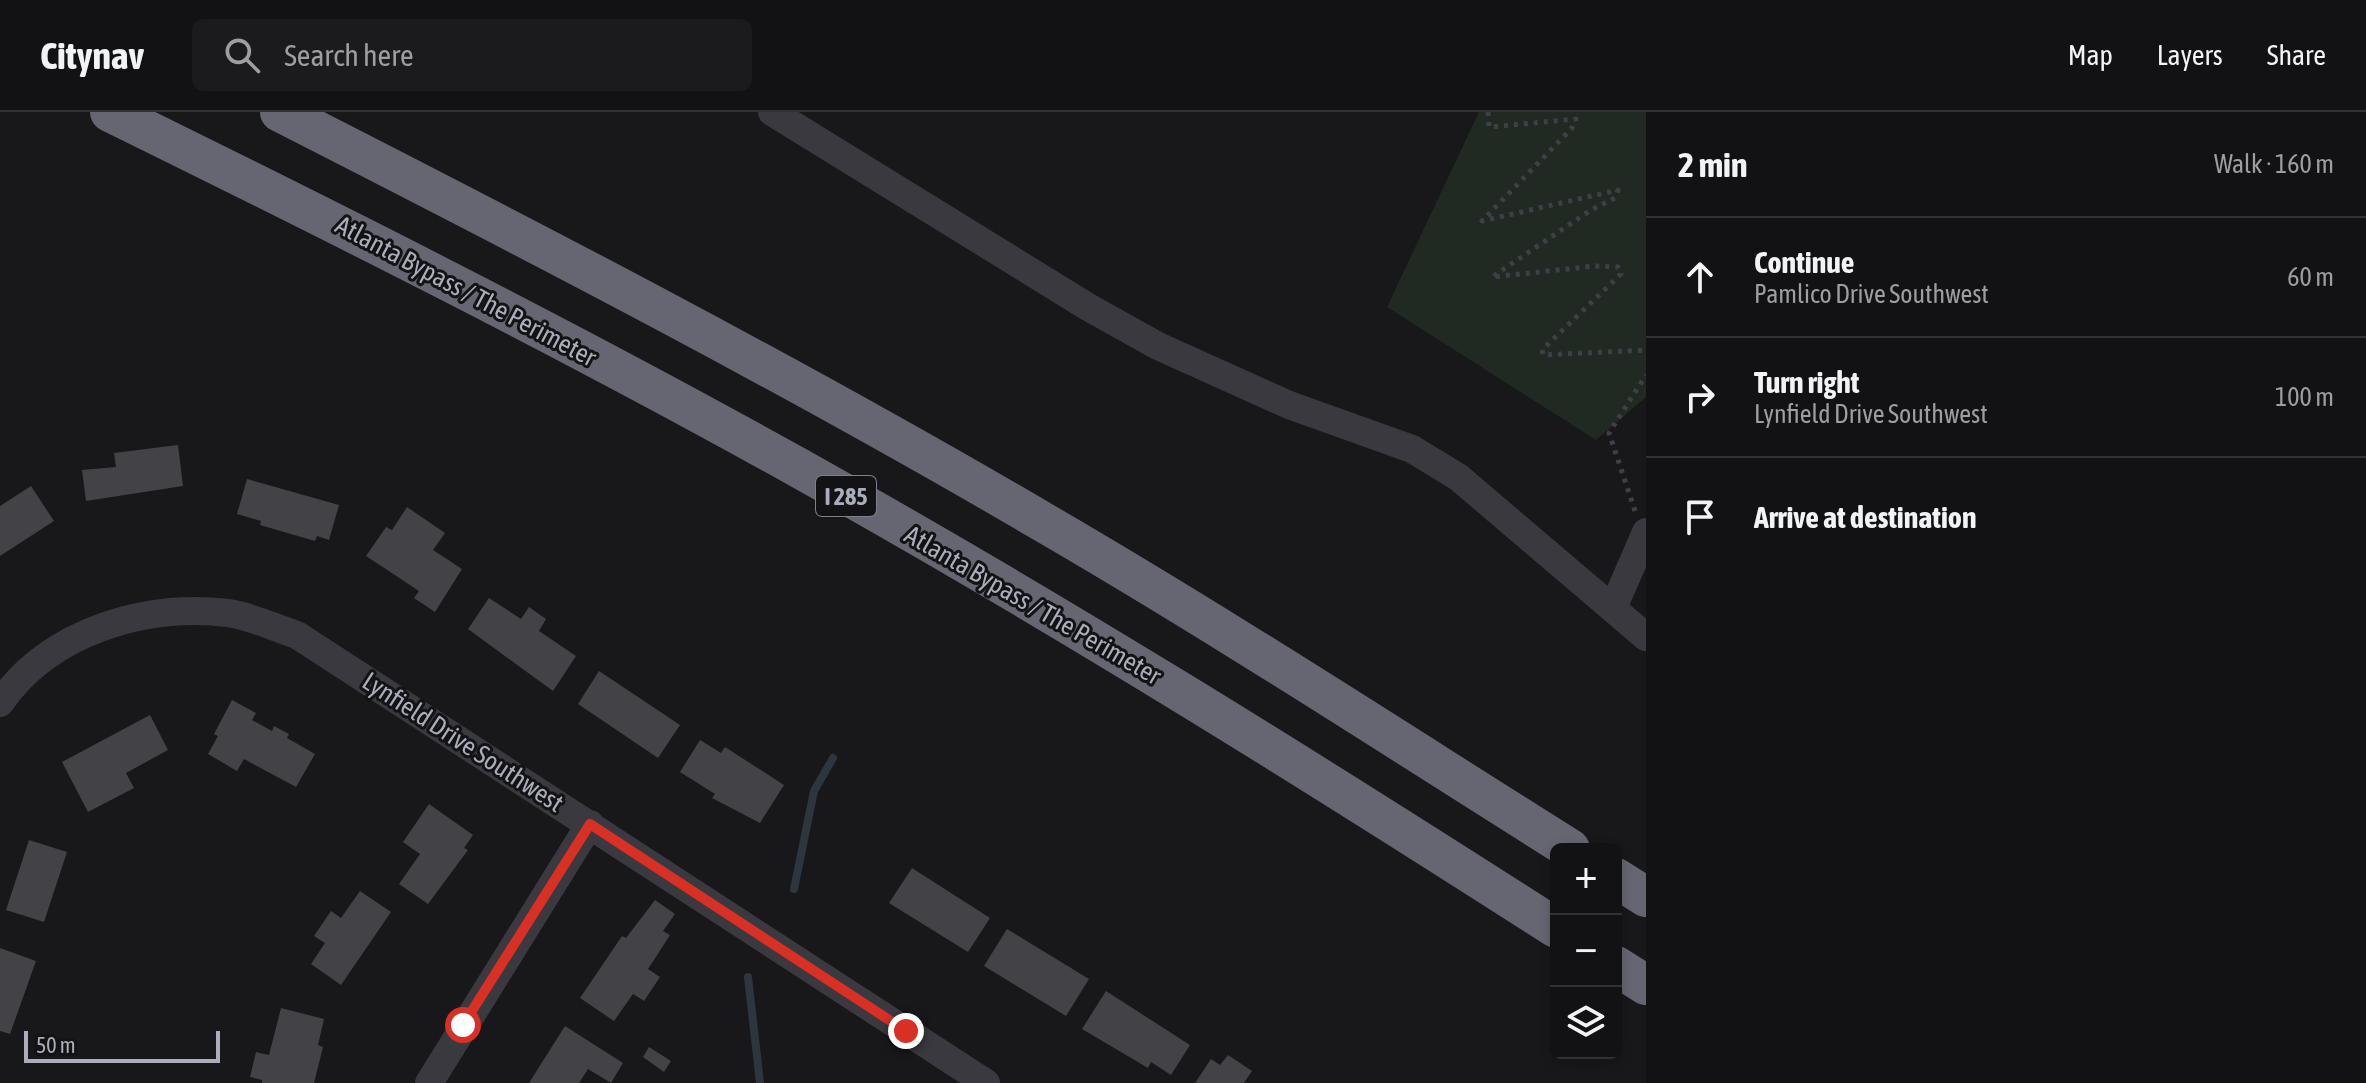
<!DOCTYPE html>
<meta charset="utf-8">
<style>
body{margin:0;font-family:"Asap Condensed",sans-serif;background:#1b1b1d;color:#f1f3f6}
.controls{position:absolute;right:24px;bottom:24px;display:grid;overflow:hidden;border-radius:12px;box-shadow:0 4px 12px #0003}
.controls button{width:72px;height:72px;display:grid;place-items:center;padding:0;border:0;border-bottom:2px solid #313234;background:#121214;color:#f1f3f6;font:40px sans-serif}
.scale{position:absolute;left:24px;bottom:20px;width:196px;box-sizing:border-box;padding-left:8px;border:4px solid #aaadbb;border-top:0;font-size:22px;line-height:28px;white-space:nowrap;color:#aaadbb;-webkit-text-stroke:6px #131315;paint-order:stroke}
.stop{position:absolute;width:24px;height:24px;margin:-18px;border:6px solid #d93025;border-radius:50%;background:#fff}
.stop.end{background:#d93025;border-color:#fff;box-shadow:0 2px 8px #0008}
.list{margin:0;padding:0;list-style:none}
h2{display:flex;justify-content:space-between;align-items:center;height:104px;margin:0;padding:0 32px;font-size:34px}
h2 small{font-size:26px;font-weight:400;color:#9c9ea0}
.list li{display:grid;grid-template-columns:52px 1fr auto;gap:24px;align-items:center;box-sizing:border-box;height:120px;padding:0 32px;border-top:2px solid #313234}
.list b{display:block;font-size:30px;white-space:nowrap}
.list p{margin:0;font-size:26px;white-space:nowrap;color:#9c9ea0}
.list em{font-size:26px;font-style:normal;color:#9c9ea0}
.icon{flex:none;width:44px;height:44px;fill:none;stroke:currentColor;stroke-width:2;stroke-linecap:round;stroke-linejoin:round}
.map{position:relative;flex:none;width:1646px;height:971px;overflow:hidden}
header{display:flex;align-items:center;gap:48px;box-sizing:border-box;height:112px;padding:0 40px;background:#121214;border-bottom:2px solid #313234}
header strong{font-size:38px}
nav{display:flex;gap:44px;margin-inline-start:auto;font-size:28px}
.search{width:560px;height:72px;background:#1b1b1d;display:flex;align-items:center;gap:20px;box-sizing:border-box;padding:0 28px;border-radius:12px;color:#9c9ea0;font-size:30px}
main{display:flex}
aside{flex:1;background:#121214}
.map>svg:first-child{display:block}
.green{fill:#202922}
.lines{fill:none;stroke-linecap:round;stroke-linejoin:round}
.stream{stroke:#2d353f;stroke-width:8}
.building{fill:#424247}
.path{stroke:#3f4047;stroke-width:5;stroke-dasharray:4 6;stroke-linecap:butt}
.minor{stroke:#39393f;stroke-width:28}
.highway{stroke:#656671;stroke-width:40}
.route{stroke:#d93025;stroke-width:10}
.labels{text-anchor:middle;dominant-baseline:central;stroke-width:6;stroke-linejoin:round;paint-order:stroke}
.shield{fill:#131315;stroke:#7d7f89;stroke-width:2}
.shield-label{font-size:24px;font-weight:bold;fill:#aaadbb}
.street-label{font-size:26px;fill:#aaadbb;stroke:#131315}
</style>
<header>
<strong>Citynav</strong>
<div class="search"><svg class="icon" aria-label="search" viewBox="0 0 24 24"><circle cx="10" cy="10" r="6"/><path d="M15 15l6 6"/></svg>Search here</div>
<nav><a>Map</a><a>Layers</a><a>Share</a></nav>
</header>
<main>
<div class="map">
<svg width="1646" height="971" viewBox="0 0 1646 971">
<rect width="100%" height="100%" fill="#18181a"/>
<!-- green -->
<path class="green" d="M1479 0H1646V285L1596 328 1387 195Z"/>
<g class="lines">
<!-- stream -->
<path class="stream" d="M794 777 814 679 833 646
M748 865 760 971"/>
</g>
<!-- building -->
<path class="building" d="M178 333 183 374 86 389 82 358 116 355 114 341Z
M247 367 339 393 329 428 317 424 315 429 260 413 261 409 237 402Z
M31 374 54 409 0 444V394Z
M407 395 445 421 433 438 462 457 435 500 414 486 419 479 366 444 386 415 392 418Z
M489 486 521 507 529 495 546 507 539 519 576 544 553 579 468 517Z
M599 559 680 613 658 646 578 592Z
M232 588 256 601 252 608 272 619 274 614 289 622 287 626 315 642 296 675 244 647 237 659 208 642 218 624 214 622Z
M150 603 168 638 126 661 134 676 88 700 62 650Z
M700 628 721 641 725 635 784 673 760 711 712 686 715 682 680 660Z
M429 692 473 723 464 736 468 738 428 792 399 772 420 742 403 730Z
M29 728 67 740 44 810 6 798Z
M912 756 990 806 968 840 889 791Z
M360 779 391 800 341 873 311 852 325 831 314 824 331 799 341 806Z
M655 788 675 802 663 819 670 823 648 857 660 865 644 889 633 882 614 909 580 886 622 824 626 826Z
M1007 817 1089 867 1066 904 984 854Z
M0 836 36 849 10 922 0 919Z
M1106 879 1190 933 1171 963 1151 950 1148 956 1082 917Z
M281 896 324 907 318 933 323 935 314 971H262V968L250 965 256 940 269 943Z
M565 914 623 951 611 971 588 957 579 971H529Z
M649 935 671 949 664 960 643 945Z
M1228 943 1252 959 1244 971H1195L1211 947 1220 953Z"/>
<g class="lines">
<!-- path -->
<path class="path" d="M1488 0 1489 15 1576 7 1572 16 1482 109 1618 78 1615 86 1591 98 1492 165 1595 154 1618 155 1621 162 1542 238 1543 243 1646 238
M1635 399 1609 321 1646 263"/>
<!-- minor -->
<path class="minor" d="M772 0 1088 195 1158 234 1289 293 1412 337 1458 365 1646 525
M1613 496 1646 420
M0 591C49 520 144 491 228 501 251 504 275 516 297 523L986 971
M429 971 590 712"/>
<!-- highway -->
<path class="highway" d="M110 0C342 114 573 230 799 356 1057 500 1308 657 1556 816
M280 0C537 131 794 264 1043 410 1222 514 1395 627 1570 737
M1616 766 1646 785
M1616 854 1646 873"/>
</g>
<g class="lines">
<!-- route -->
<path class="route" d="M463 913 590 712 906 919"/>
</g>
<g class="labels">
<!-- shield labels -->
<rect class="shield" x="816" y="364" width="60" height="40" rx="6"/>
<g class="shield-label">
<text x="846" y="384">I 285</text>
</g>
<!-- street labels -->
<g class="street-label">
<text transform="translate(466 179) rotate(28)">Atlanta Bypass / The Perimeter</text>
<text transform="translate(1033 493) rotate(30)">Atlanta Bypass / The Perimeter</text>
<text transform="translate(463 630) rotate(33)">Lynfield Drive Southwest</text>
</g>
</g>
</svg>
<div class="controls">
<button>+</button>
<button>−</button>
<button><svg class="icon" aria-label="layers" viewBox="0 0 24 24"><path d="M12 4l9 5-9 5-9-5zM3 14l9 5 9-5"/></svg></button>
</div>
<div class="scale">50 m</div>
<div class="stop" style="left:463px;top:913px"></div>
<div class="stop end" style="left:906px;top:919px"></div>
</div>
<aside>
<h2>2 min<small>Walk · 160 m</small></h2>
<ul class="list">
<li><svg class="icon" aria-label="ahead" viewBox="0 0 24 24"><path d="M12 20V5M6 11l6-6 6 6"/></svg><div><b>Continue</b><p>Pamlico Drive Southwest</p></div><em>60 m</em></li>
<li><svg class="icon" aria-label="right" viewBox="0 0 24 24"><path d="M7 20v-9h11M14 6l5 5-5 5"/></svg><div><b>Turn right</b><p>Lynfield Drive Southwest</p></div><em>100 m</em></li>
<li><svg class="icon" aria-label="arrive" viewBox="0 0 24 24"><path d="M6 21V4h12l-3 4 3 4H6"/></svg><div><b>Arrive at destination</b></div></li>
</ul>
</aside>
</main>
